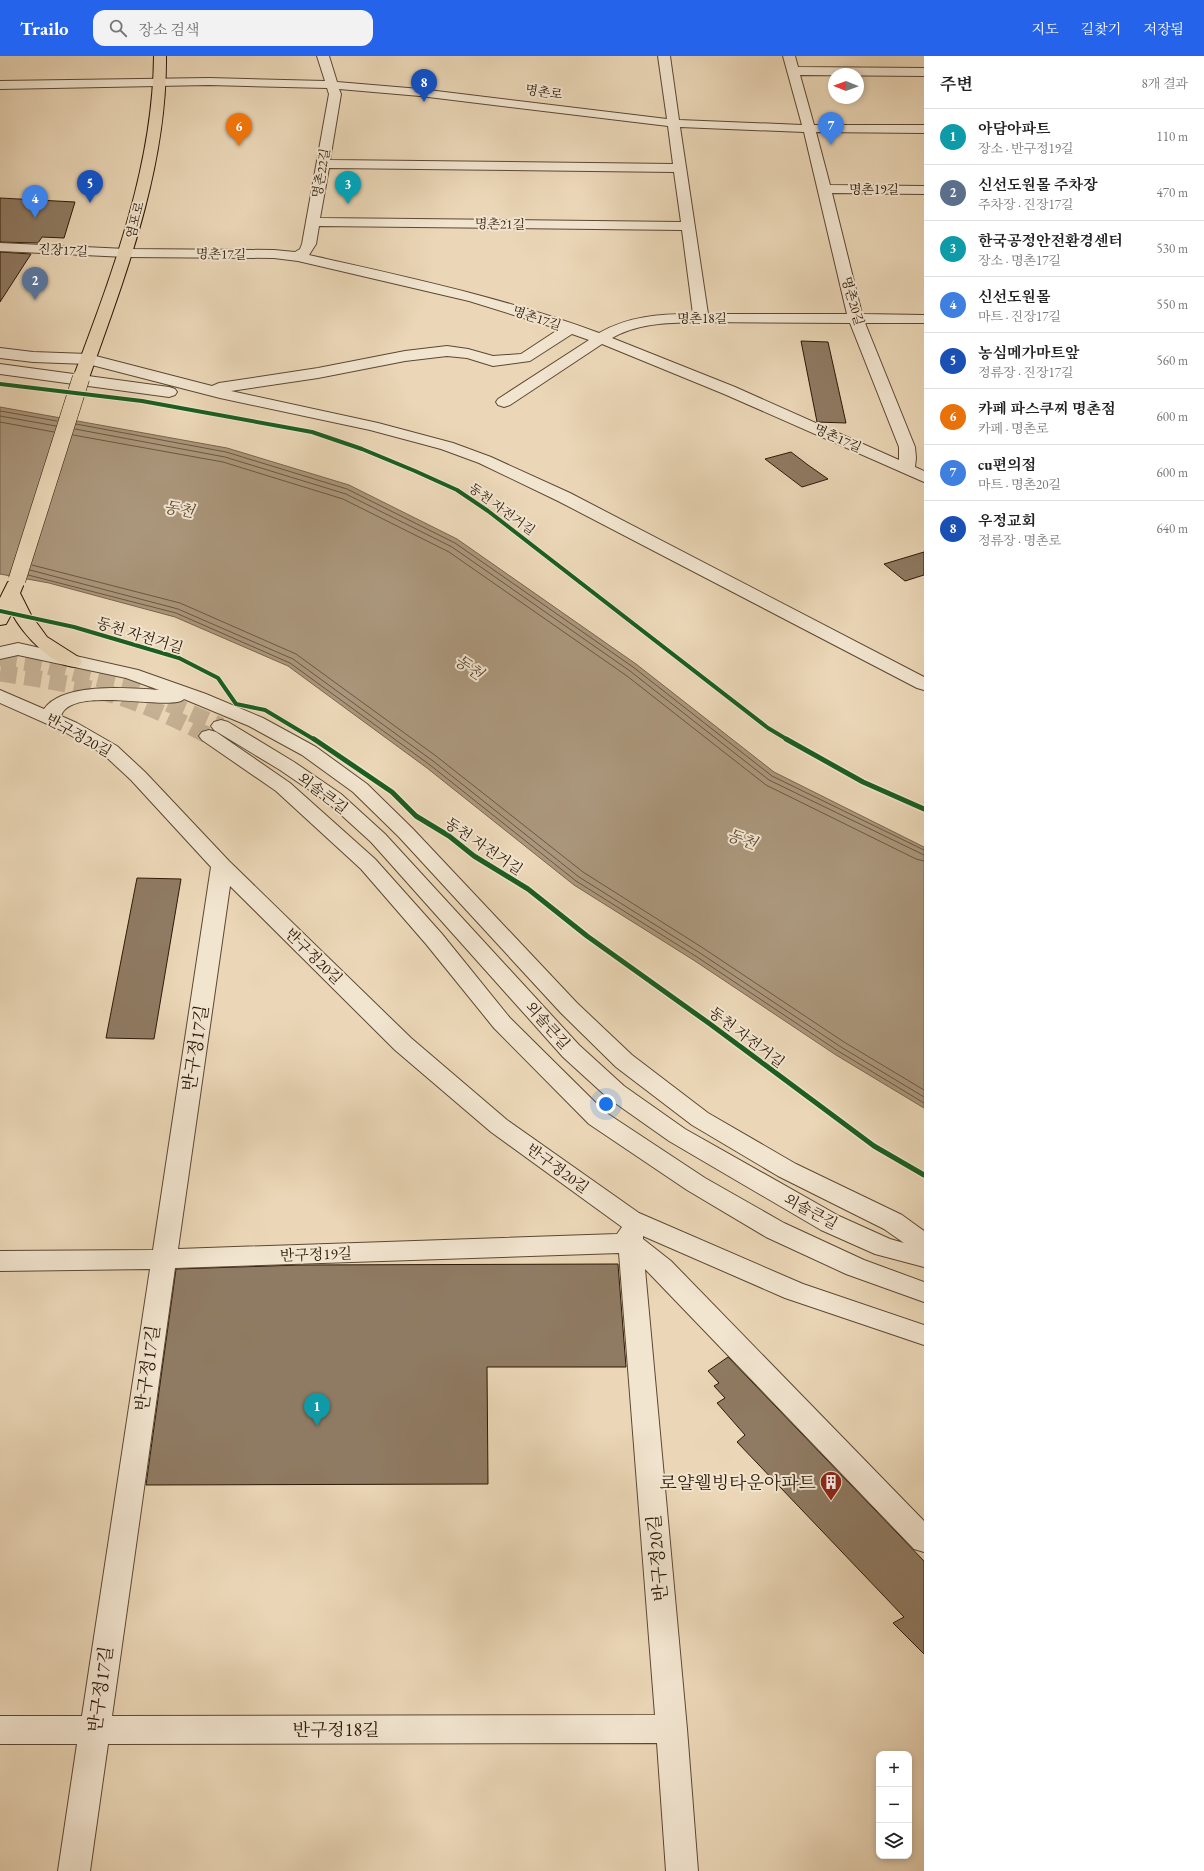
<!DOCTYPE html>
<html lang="ko">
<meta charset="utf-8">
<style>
body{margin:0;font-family:"EB Garamond","Noto Serif KR",serif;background:#f2f2f2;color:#222}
.controls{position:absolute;right:12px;bottom:12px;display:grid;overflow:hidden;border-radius:8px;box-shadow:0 2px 6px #0003}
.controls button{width:36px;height:36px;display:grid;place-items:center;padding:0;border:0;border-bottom:1px solid #e0e0e0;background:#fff;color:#222;font:20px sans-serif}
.compass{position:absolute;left:828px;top:12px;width:36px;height:36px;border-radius:50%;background:#fff;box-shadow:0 2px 6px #0003;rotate:271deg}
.you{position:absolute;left:606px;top:1048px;width:14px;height:14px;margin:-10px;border:3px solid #fff;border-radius:50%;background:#1a73e8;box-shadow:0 0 0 6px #1a73e833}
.badge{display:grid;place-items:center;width:26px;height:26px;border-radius:50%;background:#2563eb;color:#fff;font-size:13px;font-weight:700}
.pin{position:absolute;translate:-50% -33px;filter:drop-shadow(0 1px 2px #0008)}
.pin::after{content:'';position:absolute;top:21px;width:14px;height:12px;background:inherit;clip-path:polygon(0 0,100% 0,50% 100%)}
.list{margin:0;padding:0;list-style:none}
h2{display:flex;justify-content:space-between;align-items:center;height:52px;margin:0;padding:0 16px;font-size:17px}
h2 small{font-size:13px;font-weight:400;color:#767676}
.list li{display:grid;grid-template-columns:26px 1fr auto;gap:12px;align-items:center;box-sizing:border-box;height:56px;padding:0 16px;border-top:1px solid #e0e0e0}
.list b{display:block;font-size:15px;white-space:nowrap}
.list p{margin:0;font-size:13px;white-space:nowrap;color:#767676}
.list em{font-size:13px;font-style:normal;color:#767676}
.icon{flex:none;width:22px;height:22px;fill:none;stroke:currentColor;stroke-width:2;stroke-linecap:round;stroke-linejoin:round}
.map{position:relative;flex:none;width:924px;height:1815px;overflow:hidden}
header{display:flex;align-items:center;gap:24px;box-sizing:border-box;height:56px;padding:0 20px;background:#2563eb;color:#fff}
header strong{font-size:19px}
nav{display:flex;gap:22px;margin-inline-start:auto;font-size:14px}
.search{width:280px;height:36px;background:#f2f2f2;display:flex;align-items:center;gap:10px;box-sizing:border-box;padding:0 14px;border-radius:12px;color:#767676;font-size:15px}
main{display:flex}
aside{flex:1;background:#fff}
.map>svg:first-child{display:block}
.water{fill:#aa967b;stroke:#78644d}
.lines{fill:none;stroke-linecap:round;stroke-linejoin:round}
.shore{stroke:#6b5741;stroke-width:1}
.building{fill:#8f7b63;stroke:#2c1807}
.minor-tunnel{stroke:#c5b194;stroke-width:17;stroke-dasharray:17 8;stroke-linecap:butt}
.major-tunnel{stroke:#c5b194;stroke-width:17;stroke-dasharray:17 8;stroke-linecap:butt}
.minor-casing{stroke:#5c4833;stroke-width:2}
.major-casing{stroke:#2c1807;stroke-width:2}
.minor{fill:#f2e5d0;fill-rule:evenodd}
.major{fill:#ebd7b7;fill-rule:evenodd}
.major-bridge-casing{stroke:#2c1807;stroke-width:18;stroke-linecap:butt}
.major-bridge{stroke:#ebd7b7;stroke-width:17}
.cycleway-far1-casing{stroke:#f2e5d0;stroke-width:6}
.cycleway-casing{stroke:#f2e5d0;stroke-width:8}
.cycleway-far1{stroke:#1b5e20;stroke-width:4}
.cycleway{stroke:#1b5e20;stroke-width:5}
.labels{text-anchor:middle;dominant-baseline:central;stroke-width:4;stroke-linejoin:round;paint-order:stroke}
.far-street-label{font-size:13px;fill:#2c1807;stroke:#f2e5d0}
.street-label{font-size:15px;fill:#2c1807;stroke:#f2e5d0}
.water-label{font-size:16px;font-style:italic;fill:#5e4a35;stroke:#f2e5d0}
.near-street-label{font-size:18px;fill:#2c1807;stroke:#f2e5d0}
.near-poi-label{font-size:18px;fill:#2c1807;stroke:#f2e5d0;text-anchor:end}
</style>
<header>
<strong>Trailo</strong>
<div class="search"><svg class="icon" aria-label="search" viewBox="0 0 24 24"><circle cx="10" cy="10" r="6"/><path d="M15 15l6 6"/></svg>장소 검색</div>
<nav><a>지도</a><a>길찾기</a><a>저장됨</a></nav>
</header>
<main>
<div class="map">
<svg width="924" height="1815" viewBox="0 0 924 1815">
<rect width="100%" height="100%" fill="#ebd7b7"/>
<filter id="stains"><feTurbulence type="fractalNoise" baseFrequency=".005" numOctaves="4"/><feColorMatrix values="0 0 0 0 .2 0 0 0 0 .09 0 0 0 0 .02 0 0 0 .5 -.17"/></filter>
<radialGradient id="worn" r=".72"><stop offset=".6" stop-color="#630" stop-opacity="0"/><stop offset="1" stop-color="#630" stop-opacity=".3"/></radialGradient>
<!-- water -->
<path class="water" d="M0 351 227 392 349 429 457 483 636 608 774 716 924 791V1052L836 999 695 905 574 829 427 712 288 610 175 561 49 527 0 518Z"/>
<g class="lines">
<!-- shore -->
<path class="shore" d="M0 355 57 365
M0 360 56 370
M0 366 54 376
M76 368 226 396 347 433 455 487 633 611 772 720 924 794
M75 373 225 401 346 438 452 491 630 615 769 724 924 799
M73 379 223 406 343 443 449 496 627 620 766 729 916 803 924 805
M32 509 180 547 296 598 436 700 583 816 703 892 844 986 924 1034
M30 514 178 553 293 603 433 705 579 821 700 897 841 991 924 1041
M28 519 176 557 290 607 430 709 576 825 697 901 838 995 924 1047"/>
</g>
<!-- building -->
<path class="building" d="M0 142 75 146 64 182 42 181 38 187 0 186Z
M0 196 31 198 0 246Z
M801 285 828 286 846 367 817 366Z
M791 396 808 409 828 423 802 431 765 403Z
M924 496V519L905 525 884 508Z
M137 822 181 823 154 983 106 982Z
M618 1208 626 1311H487L488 1428 146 1429 176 1213 301 1209Z
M728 1301 924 1505V1598L893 1567 904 1561 737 1386 745 1379 717 1347 725 1342 714 1330 719 1327 708 1315Z"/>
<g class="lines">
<!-- minor-tunnel -->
<path class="minor-tunnel" d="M0 617C40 623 81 629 120 641 151 651 180 665 209 680"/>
<!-- major-tunnel -->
<path class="major-tunnel" d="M0 602 47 610 130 631 221 670"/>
<!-- minor casing -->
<g class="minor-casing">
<path id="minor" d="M317 0H329L337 26 420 33 667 63 658 0H670L679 64 802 69 783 0H795L798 11 924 12V20L800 19 814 69H924V77L816 76 830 129 924 130V138L832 137 862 258 924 259V267H865L915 391 916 402 915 411 924 415V426L724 338 602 288 510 349 504 351 498 349 496 346 498 343 589 284 572 278 530 305 493 310 467 302 447 300 405 305 318 322 231 335 378 367 453 387 491 401 570 437 924 621V634L917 632 558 445 479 407 441 393 370 374 220 342 88 308 33 306 0 302V292L33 296 88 298 212 330 219 327 318 312 405 295 447 290 468 293 493 300 521 298 559 273 469 245 298 205 274 202 126 201 0 195V187L126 193 274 194 295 196 300 193 302 188 329 38 327 32 209 29 0 33V25L209 22 325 25ZM339 33 420 40 668 70 673 108 330 104 341 38ZM680 71 804 76 847 258H708ZM329 112 674 116 681 166 320 162ZM319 170 682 174 693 258C659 258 629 260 599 277 505 242 407 221 309 199L316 188ZM701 266 850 267 899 391V404L735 331 612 282C640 266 670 267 701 266Z
M0 308 169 331 175 333 177 336 175 339 169 341 0 318Z
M18 587 138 614 206 638 263 662 316 691 367 728 413 773 577 947 632 999 708 1057 796 1108 902 1159 924 1175V1211L875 1198 821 1174 669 1085 608 1042 563 1001 371 786 327 746 280 714 214 674 211 670 214 666 221 664 228 666 294 706 341 738 385 778 579 989 624 1030 685 1073 839 1160 890 1183 904 1187 884 1173 778 1120 692 1069 616 1011 561 957 399 781 353 736 302 699 249 670 184 643C172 656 71 628 61 660L77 667 117 690 145 716 229 805 411 982 507 1064 639 1157 803 1228 924 1269V1289L785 1242 643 1180V1183L671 1205 924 1465V1496L914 1493 645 1213 687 1673 698 1815H666L657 1687 108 1688 90 1815H58L77 1688H0V1660H82L150 1213 0 1215V1195L153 1194 211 811 131 724 103 698 63 675 0 647V634L44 653C63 626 130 632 159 634L126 622 18 599 0 603V591ZM230 830 395 994 491 1076 622 1171 617 1178 178 1193ZM619 1197 655 1659 112 1660 175 1212Z
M209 674 216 676 290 727 375 803 442 878 510 962 605 1056 705 1122 784 1167 864 1204 924 1226V1246L846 1218 766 1181 687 1134 589 1068 494 972 426 888 361 813 276 735 202 684 199 680 202 676Z"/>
</g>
<!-- major casing -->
<g class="major-casing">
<path id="major" d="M154 0H166C167 112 126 218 89 322L86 325 81 327 76 325 73 322C112 218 153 112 154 0Z
M14 525 20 526 23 530 20 537 31 559 47 581 80 602 82 606 80 610C57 616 21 577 12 557L6 568 0 569V542L8 526Z"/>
</g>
<!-- minor -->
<use href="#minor" class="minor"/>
<!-- major -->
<use href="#major" class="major"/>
<!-- major-bridge casing -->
<g class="major-bridge-casing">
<path id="major-bridge" d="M17 524 81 322"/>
</g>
<!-- major-bridge -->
<use href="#major-bridge" class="major-bridge"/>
<!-- cycleway-far1 casing -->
<g class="cycleway-far1-casing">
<path id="cycleway-far1" d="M0 328 142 345 312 376 362 393 415 415 457 434 488 455 768 672 788 684
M0 555 74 571 179 602 218 622 236 648 265 654 315 684"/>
</g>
<!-- cycleway casing -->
<g class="cycleway-casing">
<path id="cycleway" d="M314 683 392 736 416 760 449 780 474 800 528 833 587 880 710 968 874 1090 924 1119
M786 683 863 726 924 753"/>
</g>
<!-- cycleway-far1 -->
<use href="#cycleway-far1" class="cycleway-far1"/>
<!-- cycleway -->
<use href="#cycleway" class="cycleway"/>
</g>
<!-- icons -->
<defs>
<g id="building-pin" transform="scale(1.15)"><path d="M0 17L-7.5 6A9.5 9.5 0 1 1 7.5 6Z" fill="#8f2418" stroke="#f2e5d0"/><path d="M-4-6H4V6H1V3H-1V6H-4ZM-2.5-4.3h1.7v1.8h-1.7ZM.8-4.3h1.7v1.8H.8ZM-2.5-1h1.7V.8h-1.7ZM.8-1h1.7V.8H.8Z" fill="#fff"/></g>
</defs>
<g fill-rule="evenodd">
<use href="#building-pin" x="831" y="1426"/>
</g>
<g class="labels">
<!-- far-street labels -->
<g class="far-street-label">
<text transform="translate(544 36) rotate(8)">명촌로</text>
<text transform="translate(321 117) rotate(-80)">명촌22길</text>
<text x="874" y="133">명촌19길</text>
<text transform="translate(135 164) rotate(-76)">염포로</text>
<text transform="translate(500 168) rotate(1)">명촌21길</text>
<text transform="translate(63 194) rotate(3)">진장17길</text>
<text transform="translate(221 198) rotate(1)">명촌17길</text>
<text transform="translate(853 245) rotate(74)">명촌20길</text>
<text transform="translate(537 262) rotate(18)">명촌17길</text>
<text x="702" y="262">명촌18길</text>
<text transform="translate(838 382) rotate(24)">명촌17길</text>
<text transform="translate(502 453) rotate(36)">동천 자전거길</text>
</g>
<!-- street labels -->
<g class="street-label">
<text transform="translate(140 579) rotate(17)">동천 자전거길</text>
<text transform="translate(79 679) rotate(29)">반구정20길</text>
<text transform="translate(323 737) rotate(37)">외솔큰길</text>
<text transform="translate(484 790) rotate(34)">동천 자전거길</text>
<text transform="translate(314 900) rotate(44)">반구정20길</text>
<text transform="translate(548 969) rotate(48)">외솔큰길</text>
<text transform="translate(747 981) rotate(37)">동천 자전거길</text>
<text transform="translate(558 1112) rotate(36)">반구정20길</text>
<text transform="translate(811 1155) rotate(28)">외솔큰길</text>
<text transform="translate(316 1198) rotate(-2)">반구정19길</text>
</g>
<!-- water labels -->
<g class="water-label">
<text transform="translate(179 453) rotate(10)">동천</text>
<text transform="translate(469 611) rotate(35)">동천</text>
<text transform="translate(742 783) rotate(20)">동천</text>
</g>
<!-- near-street labels -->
<g class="near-street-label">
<text transform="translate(195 992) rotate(-81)">반구정17길</text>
<text transform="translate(147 1312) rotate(-82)">반구정17길</text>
<text transform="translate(657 1502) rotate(-95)">반구정20길</text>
<text transform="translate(100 1633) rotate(-82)">반구정17길</text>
<text x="336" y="1673">반구정18길</text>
</g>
<!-- near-poi labels -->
<g class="near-poi-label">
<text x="816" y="1426">로얄웰빙타운아파트</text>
</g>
</g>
<rect width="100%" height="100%" filter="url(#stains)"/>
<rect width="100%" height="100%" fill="url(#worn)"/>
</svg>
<div class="controls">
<button>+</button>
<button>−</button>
<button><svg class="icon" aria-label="layers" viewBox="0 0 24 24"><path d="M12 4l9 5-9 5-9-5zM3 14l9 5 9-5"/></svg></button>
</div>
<svg class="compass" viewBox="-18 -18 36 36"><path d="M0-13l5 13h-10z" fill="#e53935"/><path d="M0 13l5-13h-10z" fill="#767676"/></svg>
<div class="you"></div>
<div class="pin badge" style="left:317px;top:1370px;background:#0f9aa8">1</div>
<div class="pin badge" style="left:35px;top:244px;background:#5c6f8a">2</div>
<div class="pin badge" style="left:348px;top:148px;background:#0f9aa8">3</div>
<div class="pin badge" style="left:35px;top:162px;background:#3f7fe0">4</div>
<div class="pin badge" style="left:90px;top:147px;background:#1a4fb4">5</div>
<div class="pin badge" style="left:239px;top:90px;background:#e8710a">6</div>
<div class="pin badge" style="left:831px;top:89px;background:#3f7fe0">7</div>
<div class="pin badge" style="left:424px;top:46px;background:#1a4fb4">8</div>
</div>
<aside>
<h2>주변<small>8개 결과</small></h2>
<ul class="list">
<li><span class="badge" style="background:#0f9aa8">1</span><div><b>아담아파트</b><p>장소 · 반구정19길</p></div><em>110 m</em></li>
<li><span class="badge" style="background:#5c6f8a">2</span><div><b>신선도원몰 주차장</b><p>주차장 · 진장17길</p></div><em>470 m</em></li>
<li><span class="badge" style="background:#0f9aa8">3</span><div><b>한국공정안전환경센터</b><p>장소 · 명촌17길</p></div><em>530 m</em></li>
<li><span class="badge" style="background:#3f7fe0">4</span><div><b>신선도원몰</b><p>마트 · 진장17길</p></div><em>550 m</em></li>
<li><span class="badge" style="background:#1a4fb4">5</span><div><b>농심메가마트앞</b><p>정류장 · 진장17길</p></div><em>560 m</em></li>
<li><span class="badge" style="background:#e8710a">6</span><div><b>카페 파스쿠찌 명촌점</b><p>카페 · 명촌로</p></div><em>600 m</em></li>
<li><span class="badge" style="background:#3f7fe0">7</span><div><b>cu편의점</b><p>마트 · 명촌20길</p></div><em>600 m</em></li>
<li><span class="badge" style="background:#1a4fb4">8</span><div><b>우정교회</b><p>정류장 · 명촌로</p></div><em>640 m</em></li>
</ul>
</aside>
</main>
